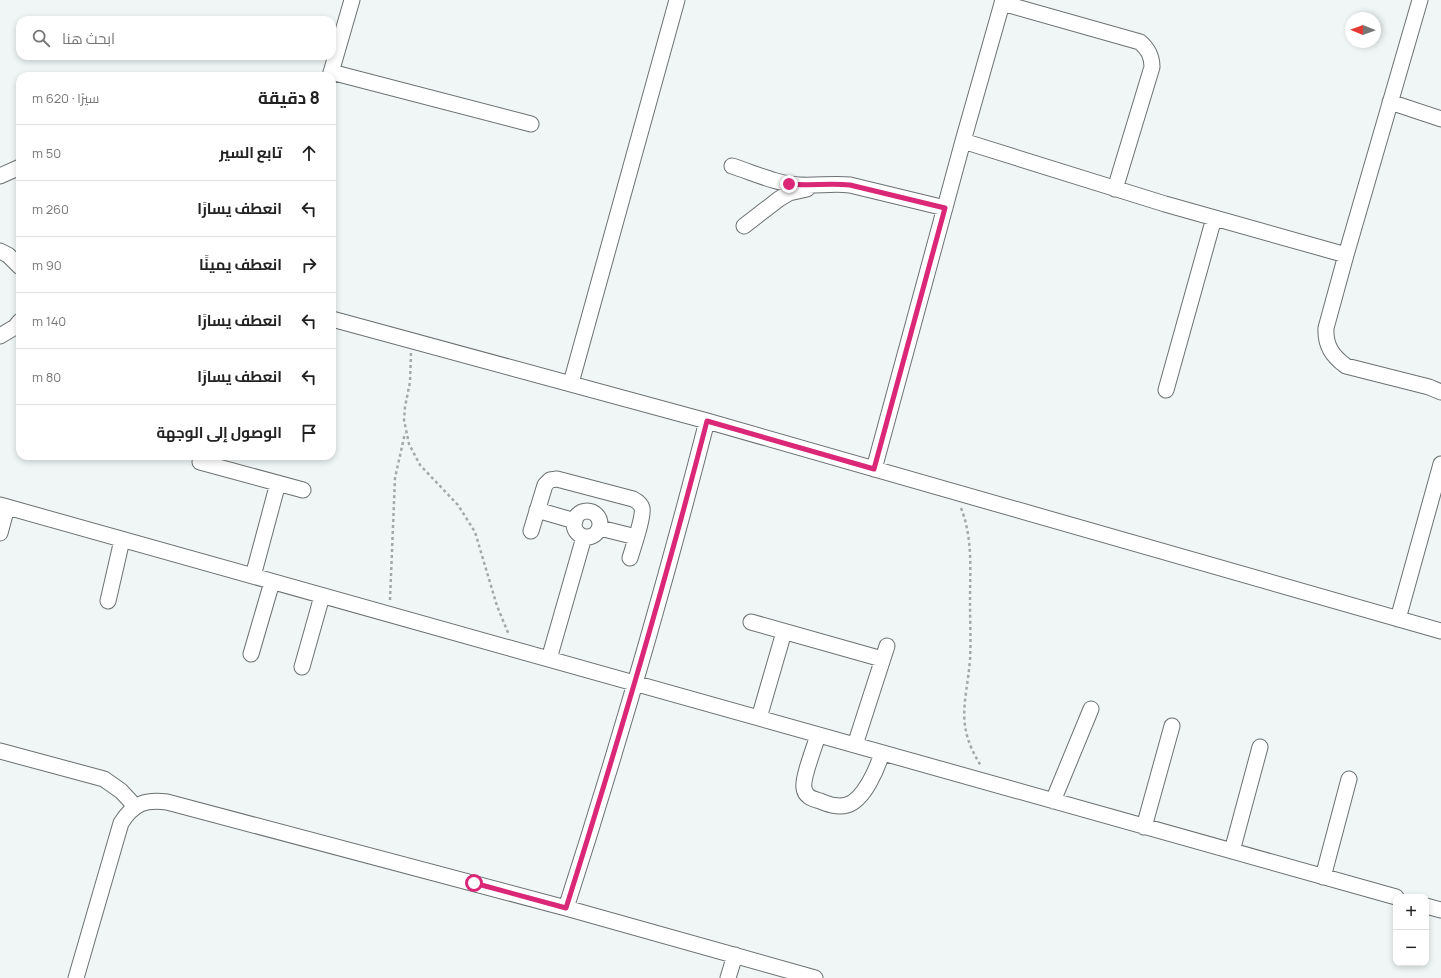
<!DOCTYPE html>
<html lang="ar">
<meta charset="utf-8">
<style>
body{margin:0;font-family:Manrope,Cairo,sans-serif;background:#f2f2f2;color:#222;direction:rtl}
.controls{position:absolute;right:12px;bottom:12px;display:grid;overflow:hidden;border-radius:8px;box-shadow:0 2px 6px #0003}
.controls button{width:36px;height:36px;display:grid;place-items:center;padding:0;border:0;border-bottom:1px solid #e0e0e0;background:#fff;color:#222;font:20px sans-serif}
.compass{position:absolute;left:1345px;top:12px;width:36px;height:36px;border-radius:50%;background:#fff;box-shadow:0 2px 6px #0003;rotate:271deg}
.stop{position:absolute;width:12px;height:12px;margin:-9px;border:3px solid #db2777;border-radius:50%;background:#fff}
.stop.end{background:#db2777;border-color:#fff;box-shadow:0 1px 4px #0008}
.list{margin:0;padding:0;list-style:none}
h2{display:flex;justify-content:space-between;align-items:center;height:52px;margin:0;padding:0 16px;font-size:17px}
h2 small{font-size:13px;font-weight:400;color:#767676}
.list li{display:grid;grid-template-columns:26px 1fr auto;gap:12px;align-items:center;box-sizing:border-box;height:56px;padding:0 16px;border-top:1px solid #e0e0e0}
.list b{display:block;font-size:15px;white-space:nowrap}
.list em{font-size:13px;font-style:normal;color:#767676}
.icon{flex:none;width:22px;height:22px;fill:none;stroke:currentColor;stroke-width:2;stroke-linecap:round;stroke-linejoin:round}
.map{position:relative;flex:none;width:1441px;height:978px;overflow:hidden;direction:ltr}
.search{position:absolute;background:#fff;box-shadow:0 2px 6px #0003;left:16px;top:16px;width:320px;height:44px;display:flex;align-items:center;gap:10px;box-sizing:border-box;padding:0 14px;border-radius:12px;color:#767676;font-size:15px}
.panel{position:absolute;background:#fff;box-shadow:0 2px 6px #0003;left:16px;top:72px;width:320px;height:388px;border-radius:12px;direction:rtl}
.map>svg:first-child{display:block}
.lines{fill:none;stroke-linecap:round;stroke-linejoin:round}
.minor-casing{stroke:#6c7171;stroke-width:17}
.path{stroke:#a3a8a8;stroke-width:2.5;stroke-dasharray:3 3;stroke-linecap:butt}
.minor{stroke:#fff;stroke-width:15}
.route{stroke:#db2777;stroke-width:5}
</style>
<div class="map">
<svg width="1441" height="978" viewBox="0 0 1441 978">
<rect width="100%" height="100%" fill="#eff6f5"/>
<g class="lines">
<!-- minor casing -->
<g class="minor-casing">
<path id="minor" d="M1420 0 1346 255 1326 328C1325 345 1332 356 1346 366L1429 387 1441 392
M1002 3 1140 42C1148 49 1152 56 1152 67L1115 189
M331 72 531 124
M330 76 352 0
M1390 102 1441 119
M963 141 1165 204 1346 255
M732 166C754 173 777 184 800 185 817 186 833 183 850 185L945 208
M0 176 20 167
M744 226 779 199 789 193 807 189
M0 251 8 255 20 267
M332 319 707 421 1441 631
M0 336 15 327 20 321
M571 383 677 0
M1166 390 1214 218
M200 462 303 490
M874 469 963 141 1003 0
M0 505 1396 897
M537 510 575 521
M574 524a13 13 0 1 1 26 0a13 13 0 1 1-26 0Z
M600 528 636 537
M531 531 545 485 550 480 557 479 633 499C637 501 641 504 642 508 644 516 633 548 630 558
M0 533 7 507
M253 576 278 483
M108 601 122 540
M1398 619 1441 464
M751 622 882 659
M251 654 272 582
M549 659 584 537
M302 667 322 596
M759 718 784 632
M818 735C815 746 802 778 804 788 805 797 813 799 820 801 828 804 837 808 847 805 864 800 877 769 882 753
M855 745 887 646
M0 751 104 779 121 791 135 806
M1053 801 1091 709
M1144 827 1172 726
M1232 851 1260 747
M1323 877 1349 779
M1426 906 1441 910
M566 908C618 747 665 584 707 421
M76 978 121 823C133 804 145 799 167 802L566 908 815 978
M728 978 735 955"/>
</g>
<!-- path -->
<path class="path" d="M411 353 410 382 405 407 404 420 409 444 420 465 458 505 475 532 497 606 509 635
M961 508C973 538 970 570 970 602 970 621 971 641 970 660 966 705 955 724 981 766
M390 600 395 478 405 433"/>
<!-- minor -->
<use href="#minor" class="minor"/>
</g>
<g class="lines">
<!-- route -->
<path class="route" d="M474 883 566 908C617 746 665 584 707 421L874 469 945 208 850 185C829 183 809 186 789 184"/>
</g>
</svg>
<div class="controls">
<button>+</button>
<button>−</button>
</div>
<svg class="compass" viewBox="-18 -18 36 36"><path d="M0-13l5 13h-10z" fill="#e53935"/><path d="M0 13l5-13h-10z" fill="#767676"/></svg>
<div class="stop" style="left:474px;top:883px"></div>
<div class="stop end" style="left:789px;top:184px"></div>
<div class="search"><svg class="icon" aria-label="search" viewBox="0 0 24 24"><circle cx="10" cy="10" r="6"/><path d="M15 15l6 6"/></svg>ابحث هنا</div>
<section class="panel">
<h2>8 دقيقة<small>سيرًا · 620 m</small></h2>
<ul class="list">
<li><svg class="icon" aria-label="ahead" viewBox="0 0 24 24"><path d="M12 20V5M6 11l6-6 6 6"/></svg><div><b>تابع السير</b></div><em>50 m</em></li>
<li><svg class="icon" aria-label="left" viewBox="0 0 24 24"><path d="M17 20v-9H6M10 6l-5 5 5 5"/></svg><div><b>انعطف يسارًا</b></div><em>260 m</em></li>
<li><svg class="icon" aria-label="right" viewBox="0 0 24 24"><path d="M7 20v-9h11M14 6l5 5-5 5"/></svg><div><b>انعطف يمينًا</b></div><em>90 m</em></li>
<li><svg class="icon" aria-label="left" viewBox="0 0 24 24"><path d="M17 20v-9H6M10 6l-5 5 5 5"/></svg><div><b>انعطف يسارًا</b></div><em>140 m</em></li>
<li><svg class="icon" aria-label="left" viewBox="0 0 24 24"><path d="M17 20v-9H6M10 6l-5 5 5 5"/></svg><div><b>انعطف يسارًا</b></div><em>80 m</em></li>
<li><svg class="icon" aria-label="arrive" viewBox="0 0 24 24"><path d="M6 21V4h12l-3 4 3 4H6"/></svg><div><b>الوصول إلى الوجهة</b></div></li>
</ul>
</section>
</div>
